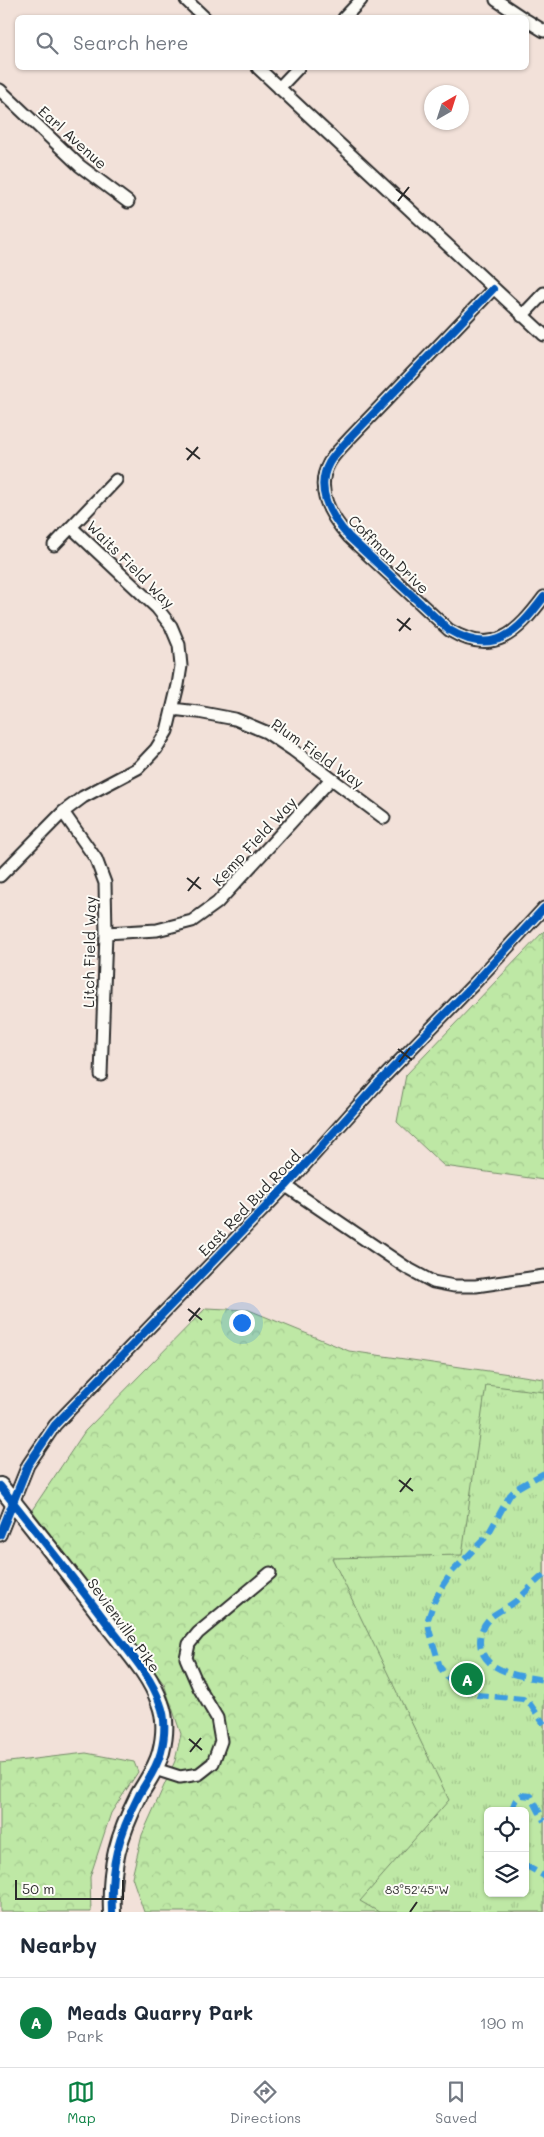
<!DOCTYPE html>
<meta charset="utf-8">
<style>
body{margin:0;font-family:Mali,sans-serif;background:#f2f2f3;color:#1f2937}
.controls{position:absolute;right:15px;bottom:15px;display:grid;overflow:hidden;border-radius:8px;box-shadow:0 1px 4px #0004}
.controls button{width:45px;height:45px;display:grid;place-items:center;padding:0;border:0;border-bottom:1px solid #e0e1e3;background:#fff;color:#1f2937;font:25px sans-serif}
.compass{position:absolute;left:424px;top:85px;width:45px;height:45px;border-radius:50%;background:#fff;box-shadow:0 1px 4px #0004;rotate:39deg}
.scale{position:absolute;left:15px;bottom:12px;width:109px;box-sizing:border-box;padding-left:5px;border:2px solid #2b2b2b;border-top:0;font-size:14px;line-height:18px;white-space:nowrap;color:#2b2b2b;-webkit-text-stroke:4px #fdfcf7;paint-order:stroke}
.you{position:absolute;left:241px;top:1322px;width:18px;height:18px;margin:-12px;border:4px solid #fff;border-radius:50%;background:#1a73e8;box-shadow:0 0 0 8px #1a73e833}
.badge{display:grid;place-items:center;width:32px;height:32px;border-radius:50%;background:#0b8043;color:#fff;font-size:16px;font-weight:700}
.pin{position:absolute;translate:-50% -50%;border:2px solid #fff;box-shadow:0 1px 5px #0006}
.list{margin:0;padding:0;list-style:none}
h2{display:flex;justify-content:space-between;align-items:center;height:65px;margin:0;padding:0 20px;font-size:21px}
h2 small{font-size:16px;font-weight:400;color:#747a83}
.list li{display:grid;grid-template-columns:32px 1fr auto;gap:15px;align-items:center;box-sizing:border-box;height:90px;padding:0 20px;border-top:1px solid #e0e1e3}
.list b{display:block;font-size:19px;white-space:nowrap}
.list p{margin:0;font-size:16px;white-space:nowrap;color:#747a83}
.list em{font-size:16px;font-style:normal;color:#747a83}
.icon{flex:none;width:28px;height:28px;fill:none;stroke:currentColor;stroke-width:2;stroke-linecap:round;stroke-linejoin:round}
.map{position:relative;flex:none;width:544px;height:1912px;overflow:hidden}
.search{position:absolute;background:#fff;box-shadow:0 1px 4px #0004;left:15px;right:15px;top:15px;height:55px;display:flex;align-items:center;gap:12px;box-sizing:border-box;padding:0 18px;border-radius:8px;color:#747a83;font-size:19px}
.sheet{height:155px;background:#fff}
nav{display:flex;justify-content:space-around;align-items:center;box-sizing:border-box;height:70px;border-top:1px solid #e0e1e3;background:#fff;font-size:14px;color:#747a83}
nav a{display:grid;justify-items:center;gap:2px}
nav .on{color:#0b8043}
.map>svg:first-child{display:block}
.forest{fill:url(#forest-crowns);stroke:#748a68;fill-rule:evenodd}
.park{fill:url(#park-tufts);stroke:#748a68;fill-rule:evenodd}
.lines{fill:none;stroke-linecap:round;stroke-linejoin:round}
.street-casing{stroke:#2b2b2b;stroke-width:15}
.secondary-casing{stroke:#2b2b2b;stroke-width:20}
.street{stroke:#fdfcf7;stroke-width:11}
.secondary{stroke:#fdfcf7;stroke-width:16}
.quiet{stroke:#3d9ce1;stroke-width:6;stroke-dasharray:12 6;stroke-linecap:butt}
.cycleway-casing{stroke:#fdfcf7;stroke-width:11}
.cycleway{stroke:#0057b8;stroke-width:8}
.ticks{fill:none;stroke:#2b2b2b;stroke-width:2}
.labels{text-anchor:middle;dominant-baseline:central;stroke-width:4;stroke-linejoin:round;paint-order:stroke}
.street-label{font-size:15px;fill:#2b2b2b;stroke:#fdfcf7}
.ticks-label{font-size:12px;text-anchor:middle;fill:#2b2b2b;stroke:#fdfcf7;stroke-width:4;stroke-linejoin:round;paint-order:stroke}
</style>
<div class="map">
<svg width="544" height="1912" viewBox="0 0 544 1912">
<defs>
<pattern id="forest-crowns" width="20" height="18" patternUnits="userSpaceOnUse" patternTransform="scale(1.25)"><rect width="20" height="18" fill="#bee8a5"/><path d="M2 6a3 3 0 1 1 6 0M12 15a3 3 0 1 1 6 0" fill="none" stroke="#a3c78e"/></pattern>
<pattern id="park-tufts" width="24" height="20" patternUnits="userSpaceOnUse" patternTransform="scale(1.25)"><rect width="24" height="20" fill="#bee8a5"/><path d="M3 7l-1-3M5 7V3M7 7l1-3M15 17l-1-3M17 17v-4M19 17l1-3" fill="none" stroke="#a3c78e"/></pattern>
</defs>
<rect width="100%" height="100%" fill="#f2e1d9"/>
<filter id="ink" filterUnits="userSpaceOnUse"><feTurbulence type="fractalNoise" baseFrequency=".02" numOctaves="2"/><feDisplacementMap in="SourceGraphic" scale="10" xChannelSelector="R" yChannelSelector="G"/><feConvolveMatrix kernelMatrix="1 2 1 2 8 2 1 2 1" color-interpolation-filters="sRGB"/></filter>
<g filter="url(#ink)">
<!-- forest -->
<path class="forest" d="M544 931V1180L444 1166 397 1122 406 1075Z
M206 1308 249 1310 349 1351 544 1379V1912H144L132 1877 142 1835 175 1761 181 1734 164 1684 32 1510 85 1431ZM488 1811H525V1893H488Z
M86 1753 134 1762 138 1772 111 1813 90 1877 91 1912H0V1763Z"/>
<!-- park -->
<path class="park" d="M486 1385 544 1392V1912H379L360 1901 449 1800 332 1558 462 1555ZM488 1811H525V1893H488Z"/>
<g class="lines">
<!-- street casing -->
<g class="street-casing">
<path id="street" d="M186 0 205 18
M496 0 523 18
M344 18 361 0
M526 20 544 31
M258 68 544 335
M279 88 298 68
M0 90 80 166 128 202
M493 289 350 438C343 446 334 454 329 463 314 490 331 517 349 537L449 630C494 657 517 633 544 597
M522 316 544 293
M54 545 116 480
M172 709 198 712 235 719 266 732 293 750 384 818
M63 812 96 859 105 883 106 933 101 1075
M0 876 63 812 83 797 138 768 156 749 167 731 178 685 181 666 179 645 171 626 157 608 71 527
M106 933 157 930 192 921 217 903 331 779
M286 1186 407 1268 433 1282 454 1286H476L544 1276
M0 1535 28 1465 55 1425 286 1186 380 1081 473 985 544 908
M155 1769 180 1777 199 1774 213 1763 221 1741 217 1718 199 1688 186 1658 189 1644 198 1633 270 1573"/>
</g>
<!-- secondary casing -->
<g class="secondary-casing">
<path id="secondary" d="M0 1486C38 1534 76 1581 112 1630 129 1652 151 1676 160 1703 166 1718 165 1736 161 1752 157 1768 147 1781 139 1795 118 1837 110 1865 112 1912"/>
</g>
<!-- street -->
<use href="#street" class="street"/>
<!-- secondary -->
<use href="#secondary" class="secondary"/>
<!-- quiet -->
<path class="quiet" d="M544 1473 517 1488 510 1495 487 1536 451 1573 441 1588 434 1602 428 1619 429 1629 440 1667 446 1676 458 1686 477 1695 523 1699 530 1704 544 1724
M544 1575C533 1583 524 1595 513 1603 506 1608 496 1612 490 1618 483 1624 480 1633 480 1642 481 1673 522 1676 544 1680
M513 1811C513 1803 515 1799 522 1795L531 1796 544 1821
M525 1865 544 1876"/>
<!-- cycleway casing -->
<g class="cycleway-casing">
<path id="cycleway" d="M493 289 350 438C343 446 334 454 329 463 314 490 331 517 349 537L449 630C494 657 517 633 544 597
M0 1486C38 1534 76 1581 112 1630 129 1652 151 1676 160 1703 166 1718 165 1736 161 1752 157 1768 147 1781 139 1795 118 1837 110 1865 112 1912
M0 1535 28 1465 55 1425 286 1186 380 1081 473 985 544 908"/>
</g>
<!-- cycleway -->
<use href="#cycleway" class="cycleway"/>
</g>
</g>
<!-- ticks -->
<path class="ticks" d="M396 189 410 200M398 201 409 187M186 448 200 459M187 460 198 447M397 619 411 630M399 631 410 618M187 878 201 889M188 891 199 877M398 1049 412 1060M399 1062 410 1048M188 1309 202 1320M189 1321 200 1308M399 1480 413 1491M400 1492 411 1478M189 1739 202 1750M190 1752 201 1738M410 1912 417 1902"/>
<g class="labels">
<!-- street labels -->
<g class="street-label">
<text transform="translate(73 137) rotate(42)">Earl Avenue</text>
<text transform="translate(389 554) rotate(44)">Coffman Drive</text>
<text transform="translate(131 564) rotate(45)">Waits Field Way</text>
<text transform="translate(318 753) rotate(35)">Plum Field Way</text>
<text transform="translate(254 841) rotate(-47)">Kemp Field Way</text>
<text transform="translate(89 952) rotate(-89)">Litch Field Way</text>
<text transform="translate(249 1203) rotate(-46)">East Red Bud Road</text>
<text transform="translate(124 1625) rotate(54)">Sevierville Pike</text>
</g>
</g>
<g class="ticks-label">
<text x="417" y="1894">83°52'45"W</text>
</g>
</svg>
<div class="controls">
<button><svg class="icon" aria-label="locate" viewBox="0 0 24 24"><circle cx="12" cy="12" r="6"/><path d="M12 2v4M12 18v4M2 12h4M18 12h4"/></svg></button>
<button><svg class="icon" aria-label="layers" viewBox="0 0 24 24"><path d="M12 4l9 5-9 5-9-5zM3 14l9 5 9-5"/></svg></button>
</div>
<svg class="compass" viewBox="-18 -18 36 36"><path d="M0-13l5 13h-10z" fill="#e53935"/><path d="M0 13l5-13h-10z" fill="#747a83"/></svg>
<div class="scale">50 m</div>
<div class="you"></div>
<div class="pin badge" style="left:467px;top:1679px">A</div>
<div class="search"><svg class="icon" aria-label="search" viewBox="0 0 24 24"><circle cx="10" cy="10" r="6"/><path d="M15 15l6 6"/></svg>Search here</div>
</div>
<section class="sheet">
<h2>Nearby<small></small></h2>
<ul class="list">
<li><span class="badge">A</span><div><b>Meads Quarry Park</b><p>Park</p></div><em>190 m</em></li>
</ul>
</section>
<nav>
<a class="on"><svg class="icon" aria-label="map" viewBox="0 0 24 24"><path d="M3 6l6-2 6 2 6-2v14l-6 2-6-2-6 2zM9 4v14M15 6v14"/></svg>Map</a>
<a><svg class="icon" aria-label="directions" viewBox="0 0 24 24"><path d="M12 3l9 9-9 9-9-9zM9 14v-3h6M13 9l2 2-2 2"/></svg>Directions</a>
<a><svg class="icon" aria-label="saved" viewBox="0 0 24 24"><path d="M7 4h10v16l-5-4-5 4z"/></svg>Saved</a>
</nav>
